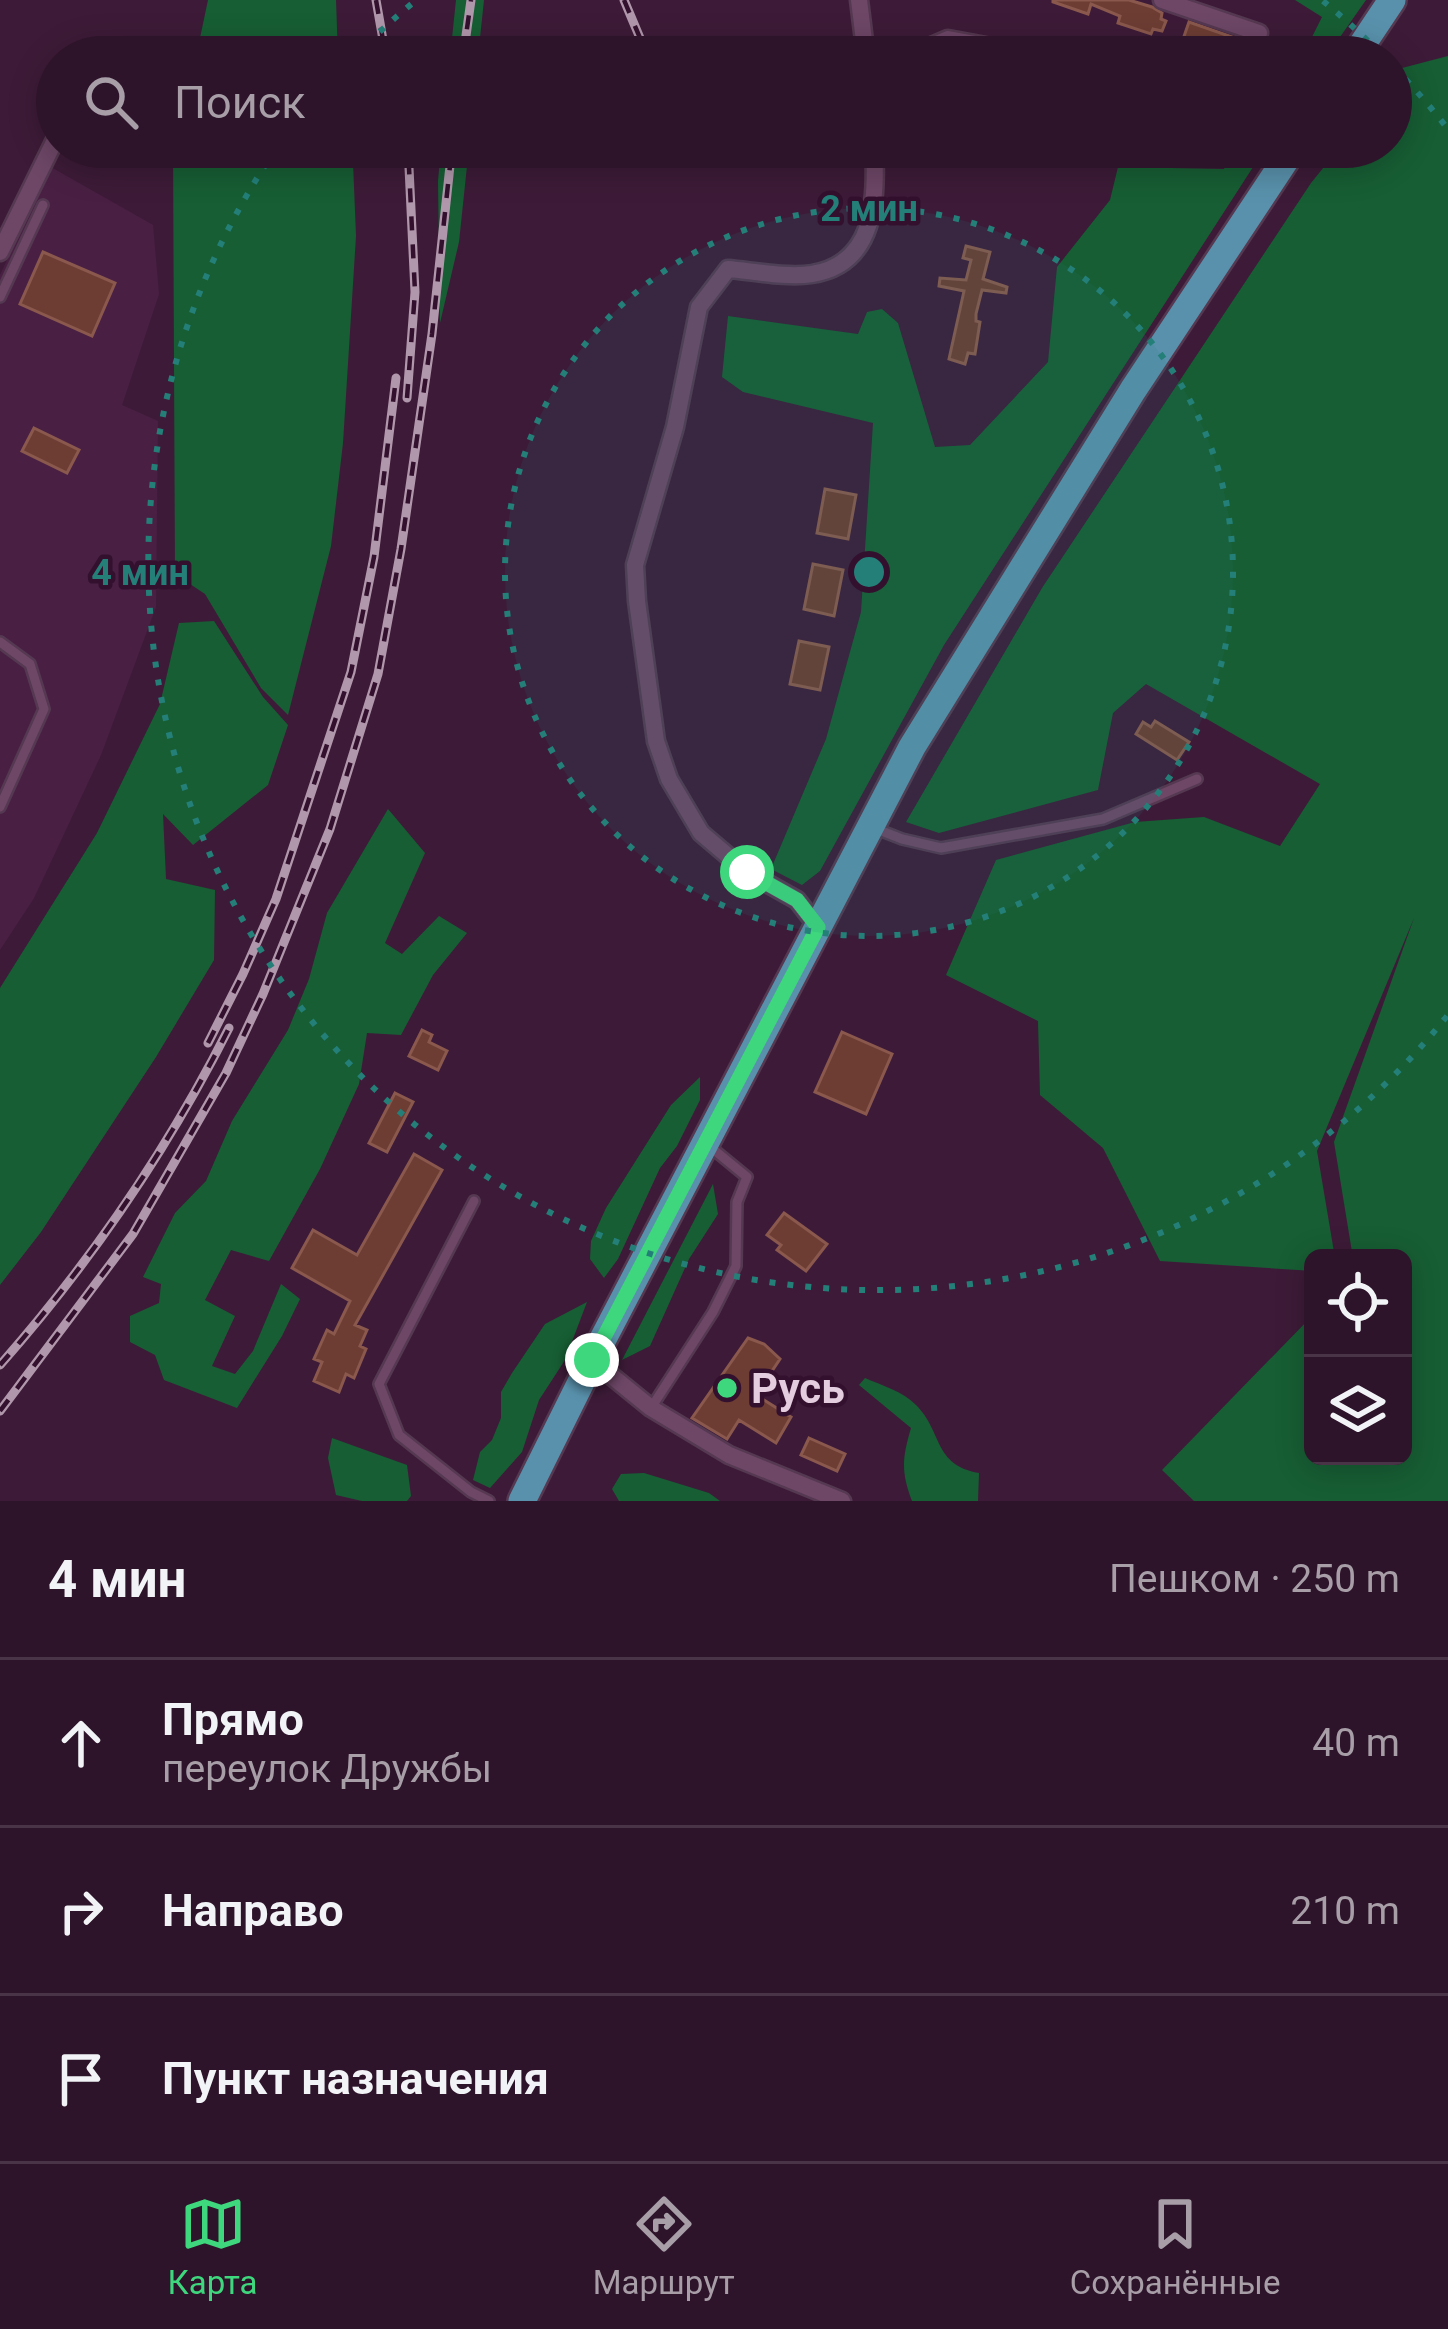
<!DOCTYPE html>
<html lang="ru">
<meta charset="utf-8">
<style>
body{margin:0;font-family:Roboto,sans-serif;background:#3a2136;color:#f1f3f6}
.controls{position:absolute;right:36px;bottom:36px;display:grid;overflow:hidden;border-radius:18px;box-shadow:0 6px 30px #0003}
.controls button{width:108px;height:108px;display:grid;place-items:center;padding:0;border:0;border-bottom:3px solid #493347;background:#2e142a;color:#f1f3f6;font:60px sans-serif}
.stop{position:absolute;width:36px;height:36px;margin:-27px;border:9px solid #3ed77d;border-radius:50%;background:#fff}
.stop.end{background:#3ed77d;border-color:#fff;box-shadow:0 3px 12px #0008}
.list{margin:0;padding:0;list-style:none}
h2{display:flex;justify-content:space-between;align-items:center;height:156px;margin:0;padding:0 48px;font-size:51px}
h2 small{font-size:39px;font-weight:400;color:#a79ea8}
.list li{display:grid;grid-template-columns:78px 1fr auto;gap:36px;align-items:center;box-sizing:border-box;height:168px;padding:0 48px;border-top:3px solid #493347}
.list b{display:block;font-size:45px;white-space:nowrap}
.list p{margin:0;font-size:39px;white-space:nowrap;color:#a79ea8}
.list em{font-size:39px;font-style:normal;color:#a79ea8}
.icon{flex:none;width:66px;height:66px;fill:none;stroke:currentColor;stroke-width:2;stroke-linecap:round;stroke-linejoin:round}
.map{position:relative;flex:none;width:1448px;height:1501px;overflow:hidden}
.search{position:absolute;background:#2e142a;box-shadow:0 6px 30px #0003;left:36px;right:36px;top:36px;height:132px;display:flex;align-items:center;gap:30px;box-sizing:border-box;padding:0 42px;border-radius:66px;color:#a79ea8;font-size:45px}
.sheet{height:660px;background:#2e142a}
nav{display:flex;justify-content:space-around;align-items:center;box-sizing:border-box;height:168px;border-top:3px solid #493347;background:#2e142a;font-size:33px;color:#a79ea8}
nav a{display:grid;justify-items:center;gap:6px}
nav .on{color:#3ed77d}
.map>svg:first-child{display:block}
.built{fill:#492043}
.green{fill:#175e34}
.building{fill:#6d3d33;stroke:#8a584d;stroke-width:3}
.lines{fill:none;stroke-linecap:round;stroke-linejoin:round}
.lane-casing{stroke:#553851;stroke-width:14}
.street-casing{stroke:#553851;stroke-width:21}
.primary-casing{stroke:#553851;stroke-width:32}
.lane{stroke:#6e4767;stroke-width:9}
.street{stroke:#6e4767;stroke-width:16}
.primary{stroke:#5991ac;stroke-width:27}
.rail-casing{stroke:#b197ac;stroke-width:9}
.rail{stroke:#33112e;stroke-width:4.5;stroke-dasharray:14;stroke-linecap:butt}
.route{stroke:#3ed77d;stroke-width:15}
.ring{fill:none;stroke:#247f79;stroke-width:6;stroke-dasharray:6 12}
.poi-dot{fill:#3ed77d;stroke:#33112e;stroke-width:4.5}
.labels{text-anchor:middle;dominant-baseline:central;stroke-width:9;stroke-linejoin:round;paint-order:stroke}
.poi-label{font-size:42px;font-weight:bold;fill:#e4cddf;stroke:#33112e;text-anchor:start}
.centre{fill:#247f79;stroke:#33112e;stroke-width:6}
.ring-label{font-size:36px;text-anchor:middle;font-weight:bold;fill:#247f79;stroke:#33112e;stroke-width:9;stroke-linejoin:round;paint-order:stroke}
</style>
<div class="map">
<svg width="1448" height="1501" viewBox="0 0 1448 1501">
<rect width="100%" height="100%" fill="#3d1b38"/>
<!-- built -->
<path class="built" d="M51 167 153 225 159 294 122 405 158 421 156 607 101 755 34 898 0 950V275Z"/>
<!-- green -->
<path class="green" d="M208 0H336L338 57H196Z
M456 0H484L478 57H450Z
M1295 0H1366L1326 57H1274L1278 46 1309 43 1322 17Z
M1448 56V1501H1194L1162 1470 1313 1315V1456H1403V1258H1353L1334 1142 1414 918 1317 1151 1335 1258H1313V1271L1160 1261 1103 1148 1040 1095 1038 1021 946 975 996 860 1135 822 1204 817 1280 846 1320 784 1146 684 1113 713 1098 790 939 833 906 822 1042 588 1311 183 1340 147H1391V82L1402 68Z
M173 147H340L353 162 356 236 343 443 331 546 288 715 261 688 205 594 175 574Z
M441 147H469L459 242 440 323 438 181Z
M1234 147H1266L944 645 820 871 802 885 771 869 826 739 861 612 873 423 743 392 722 377 728 316 858 334 867 312 882 309 898 323 935 447 970 445 1048 362 1057 267 1110 200 1118 167 1224 169Z
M214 621 263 697 288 725 268 785 193 845 163 814 166 879 215 890 214 960 156 1057 41 1232 0 1285V988L97 833 160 704 179 623Z
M388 809 425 853 385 943 402 954 439 916 467 933 433 975 401 1035 367 1033 359 1084 320 1169 269 1261 231 1250 205 1300 235 1316 212 1366 235 1374 253 1351 281 1284 300 1299 282 1336 237 1408 164 1380 155 1355 130 1342V1316L159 1303 161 1284 143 1277 175 1213 206 1181 232 1121 288 1030 309 979 327 913Z
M700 1077V1100L677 1146 660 1168 618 1259 604 1278 590 1259 591 1241 606 1208 671 1105Z
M713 1184 718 1214 689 1259 650 1346 622 1360Z
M587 1302 565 1360 539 1400 522 1452 490 1488 473 1480 480 1452 492 1440 501 1418V1392L512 1373 545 1324Z
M865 1378C881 1385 904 1392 916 1405 943 1432 933 1465 979 1473L978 1501H912C901 1471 902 1459 911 1428L859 1385Z
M332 1438 407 1465 411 1496 407 1501H362L336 1495 328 1458Z
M644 1473 709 1493 720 1501H619L612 1489 621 1474Z"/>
<!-- building -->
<path class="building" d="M1053 0H1129L1152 7 1162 13 1161 19 1166 21 1162 31 1153 29 1151 34 1118 23 1120 16 1091 4 1088 14 1053 2Z
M1189 22 1232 37 1225 57H1216L1181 45Z
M966 246 990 252 983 279 1007 287 1006 293 982 290 976 314V321L980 322 975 354 968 353 965 364 949 359 964 291 939 286 940 278 966 280 971 260 963 258Z
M43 252 115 283 92 336 20 304Z
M34 428 79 450 67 473 22 451Z
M825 489 856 495 848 539 817 533Z
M813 564 843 570 834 616 804 609Z
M799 641 829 647 820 690 790 684Z
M1155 721 1189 742 1177 760 1136 734 1143 722 1151 727Z
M422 1030 432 1035 429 1042 447 1051 438 1070 409 1056Z
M842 1032 892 1054 866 1114 815 1092Z
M395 1093 413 1102 387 1152 369 1143Z
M414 1154 442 1170 355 1325 367 1330 360 1346 366 1349 354 1378 346 1374 339 1392 314 1381 322 1362 314 1359 327 1330 334 1334 350 1301 292 1268 313 1230 357 1255Z
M784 1213 827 1244 806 1271 777 1250 781 1245 767 1235Z
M748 1338 764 1344 780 1359 756 1395 791 1417 776 1443 739 1420 727 1439 692 1418Z
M809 1438 845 1454 837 1471 801 1455Z"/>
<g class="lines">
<!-- lane casing -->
<g class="lane-casing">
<path id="lane" d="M0 297 43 205
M0 642 30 664 44 709 0 807
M874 828 902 839 941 848 1103 819 1197 779
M474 1201 379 1384 399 1435 471 1492 489 1501
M651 1408 713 1312 736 1266 737 1202 747 1177 708 1145"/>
</g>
<!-- street casing -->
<g class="street-casing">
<path id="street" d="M859 0 866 57
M1162 0 1259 33
M906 57 948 39 986 46 1018 57
M0 252 57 136
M818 927 797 900 747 872 701 833 669 779 656 741 637 601 635 565 675 427 699 307 728 269C752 271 788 278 812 274 876 264 877 198 874 147
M592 1360 651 1408 729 1455 842 1501"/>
</g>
<!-- primary casing -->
<g class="primary-casing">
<path id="primary" d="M1354 57 1392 0
M522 1501 592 1360 912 747 1133 390 1294 147"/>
</g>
<!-- lane -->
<use href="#lane" class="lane"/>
<!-- street -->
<use href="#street" class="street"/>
<!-- primary -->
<use href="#primary" class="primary"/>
<!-- rail casing -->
<g class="rail-casing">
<path id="rail" d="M376 0 386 57
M624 0 648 57
M463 57 471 0
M407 398 415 292 408 147
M208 1043 243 974 276 899 351 672 374 557 396 378
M0 1365C89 1264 168 1149 229 1028
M0 1411 133 1234 226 1073 263 994 330 829 378 674 401 549 432 334 452 147"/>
</g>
<!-- rail -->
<use href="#rail" class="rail"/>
</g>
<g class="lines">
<!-- route -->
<path class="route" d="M592 1360 818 927 797 900 747 872"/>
</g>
<!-- distance rings -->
<circle cx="869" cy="572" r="364" fill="#247f79" fill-opacity=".12"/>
<g class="ring">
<circle cx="869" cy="572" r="364"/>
<path d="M1447 1016A729 729 0 0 1 276 149M354 57A729 729 0 0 1 415 1M1323 1A729 729 0 0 1 1384 57M1393 66A729 729 0 0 1 1447 128"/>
</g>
<!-- markers -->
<circle class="poi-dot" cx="727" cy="1388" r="12"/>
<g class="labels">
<!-- poi labels -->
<g class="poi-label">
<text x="751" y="1388">Русь</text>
</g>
</g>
<circle cx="869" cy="572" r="18" class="centre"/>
<g class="ring-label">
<text x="869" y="221">2 мин</text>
<text x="140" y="585">4 мин</text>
</g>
</svg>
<div class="controls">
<button><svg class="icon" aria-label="locate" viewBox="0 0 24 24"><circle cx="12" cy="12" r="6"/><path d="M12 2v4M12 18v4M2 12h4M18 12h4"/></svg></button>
<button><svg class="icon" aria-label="layers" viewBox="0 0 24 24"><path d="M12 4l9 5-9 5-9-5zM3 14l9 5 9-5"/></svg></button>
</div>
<div class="stop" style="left:747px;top:872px"></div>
<div class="stop end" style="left:592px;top:1360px"></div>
<div class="search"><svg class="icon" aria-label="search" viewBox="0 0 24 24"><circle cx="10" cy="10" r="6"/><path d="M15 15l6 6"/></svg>Поиск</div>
</div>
<section class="sheet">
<h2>4 мин<small>Пешком · 250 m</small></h2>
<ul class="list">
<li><svg class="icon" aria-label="ahead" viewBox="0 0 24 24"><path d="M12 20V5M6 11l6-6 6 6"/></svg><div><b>Прямо</b><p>переулок Дружбы</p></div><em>40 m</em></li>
<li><svg class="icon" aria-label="right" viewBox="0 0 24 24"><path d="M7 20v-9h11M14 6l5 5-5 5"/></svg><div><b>Направо</b></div><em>210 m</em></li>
<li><svg class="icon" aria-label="arrive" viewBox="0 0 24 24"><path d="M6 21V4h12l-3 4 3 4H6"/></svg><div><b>Пункт назначения</b></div></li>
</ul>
</section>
<nav>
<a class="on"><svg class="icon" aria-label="map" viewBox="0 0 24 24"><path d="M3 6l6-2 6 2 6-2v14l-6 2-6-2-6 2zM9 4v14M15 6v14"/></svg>Карта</a>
<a><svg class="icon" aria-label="directions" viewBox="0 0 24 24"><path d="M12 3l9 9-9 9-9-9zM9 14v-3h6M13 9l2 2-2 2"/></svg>Маршрут</a>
<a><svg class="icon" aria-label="saved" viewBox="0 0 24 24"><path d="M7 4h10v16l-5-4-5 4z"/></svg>Сохранённые</a>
</nav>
